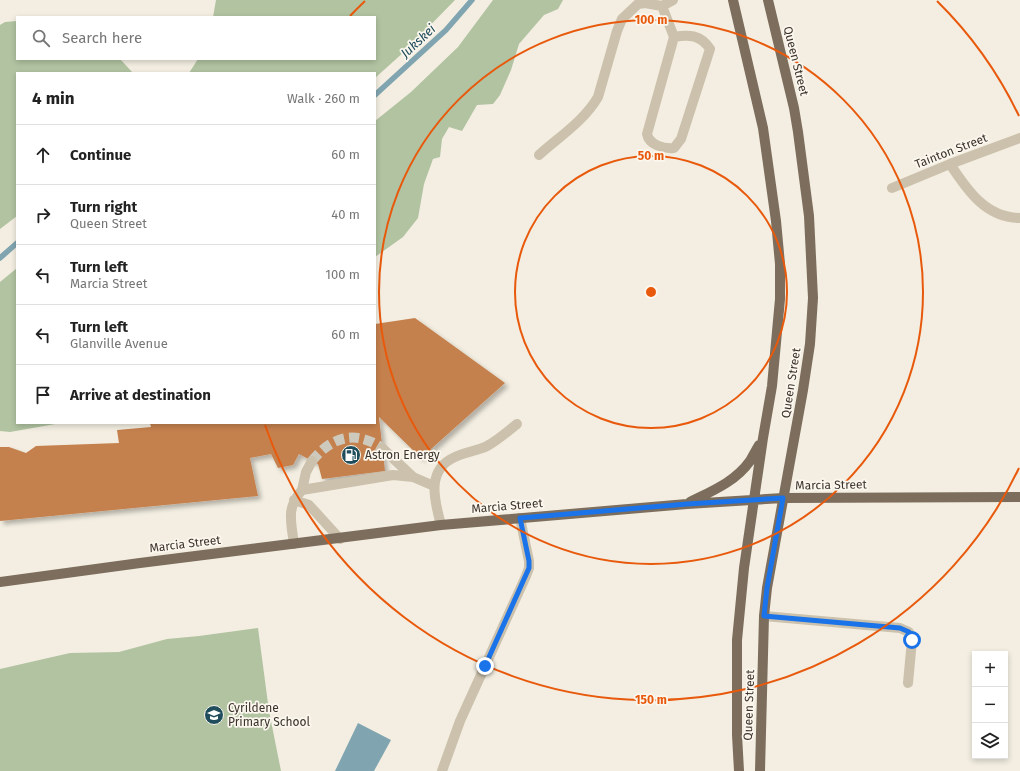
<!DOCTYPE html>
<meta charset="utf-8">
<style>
body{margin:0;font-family:"Fira Sans",sans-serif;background:#f6f6f6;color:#222}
.controls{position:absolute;right:12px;bottom:12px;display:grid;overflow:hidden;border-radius:0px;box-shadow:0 2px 6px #0003}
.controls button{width:36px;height:36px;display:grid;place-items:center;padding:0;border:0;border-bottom:1px solid #e0e0e0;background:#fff;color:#222;font:20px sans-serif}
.stop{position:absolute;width:12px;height:12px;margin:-9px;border:3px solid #1a73e8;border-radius:50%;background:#fff}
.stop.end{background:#1a73e8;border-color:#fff;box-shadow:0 1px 4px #0008}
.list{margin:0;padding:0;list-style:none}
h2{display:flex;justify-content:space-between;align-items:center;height:52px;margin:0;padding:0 16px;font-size:17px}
h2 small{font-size:13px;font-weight:400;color:#767676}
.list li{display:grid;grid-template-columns:26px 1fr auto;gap:12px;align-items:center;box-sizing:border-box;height:60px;padding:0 16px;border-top:1px solid #e0e0e0}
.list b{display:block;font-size:15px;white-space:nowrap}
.list p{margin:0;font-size:13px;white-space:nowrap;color:#767676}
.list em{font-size:13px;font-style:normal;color:#767676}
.icon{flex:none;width:22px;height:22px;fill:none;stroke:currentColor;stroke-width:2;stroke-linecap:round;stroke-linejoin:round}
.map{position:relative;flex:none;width:1020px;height:771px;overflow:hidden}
.search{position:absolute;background:#fff;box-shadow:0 2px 6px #0003;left:16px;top:16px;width:360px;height:44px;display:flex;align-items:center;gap:10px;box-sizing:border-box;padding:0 14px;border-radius:0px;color:#767676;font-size:15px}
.panel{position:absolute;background:#fff;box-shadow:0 2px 6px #0003;left:16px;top:72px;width:360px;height:352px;border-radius:0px}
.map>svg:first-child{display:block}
.green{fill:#b1c3a1}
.water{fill:#80a5b0}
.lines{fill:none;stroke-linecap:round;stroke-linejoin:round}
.stream{stroke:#80a5b0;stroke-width:5.5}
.building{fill:#c5814e;filter:url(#shadow)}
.minor-tunnel{stroke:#cec9bd;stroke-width:10;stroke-dasharray:10 5;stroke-linecap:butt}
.minor{stroke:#ccc1ac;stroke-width:10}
.major{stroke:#7c6d5d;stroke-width:10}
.route{stroke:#1a73e8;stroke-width:5}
.ring{fill:none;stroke:#e8590c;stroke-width:2}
.labels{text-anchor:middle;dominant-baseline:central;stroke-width:3.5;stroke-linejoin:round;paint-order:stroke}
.street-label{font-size:12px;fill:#3a332b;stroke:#fbf7ee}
.poi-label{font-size:12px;fill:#3a332b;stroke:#fbf7ee;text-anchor:start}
.water-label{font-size:13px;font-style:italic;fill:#204d5c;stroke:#fbf7ee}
.centre{fill:#e8590c;stroke:#fbf7ee;stroke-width:2}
.ring-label{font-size:12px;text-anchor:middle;font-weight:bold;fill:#e8590c;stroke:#fbf7ee;stroke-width:3.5;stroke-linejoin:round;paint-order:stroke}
</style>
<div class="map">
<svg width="1020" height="771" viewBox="0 0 1020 771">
<defs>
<filter id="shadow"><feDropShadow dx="3.5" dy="3.5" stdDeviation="2" flood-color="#0004"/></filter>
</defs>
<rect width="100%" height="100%" fill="#f3eee1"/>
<!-- green -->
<path class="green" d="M216 0H455L405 51 375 78V73H189L198 59H375V17H213Z
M493 0H563L558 9 544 15 519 44 511 70 500 95 493 104 477 105 462 131 449 127 442 139 440 157 433 159 424 184 418 218 403 237 375 257V121L411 92 458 47Z
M17 21V59H120L133 73H17V216L0 229V25L5 22Z
M17 268V423H61L10 432 0 431V282Z
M258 628 269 711 281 771H0V669L70 653 119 652 167 639 199 636Z"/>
<!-- water -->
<path class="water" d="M358 723 391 740 374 771H335Z"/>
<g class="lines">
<!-- stream -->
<path class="stream" d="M375 95 446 30 472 0
M0 258 17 243"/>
</g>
<!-- building -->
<path class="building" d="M415 318 505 383 421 458 379 417 385 471 322 479 318 464 299 454 293 465 278 468 271 454 250 458 258 496 0 521V447H9L26 453 36 446 119 443 117 430 151 427 150 423H375V324Z"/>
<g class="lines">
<!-- minor-tunnel -->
<path class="minor-tunnel" d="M312 461C332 436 356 430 382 448"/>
<!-- minor -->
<path class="minor" d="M662 6 674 37 647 134C649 145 664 149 674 148L681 139 710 49C701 35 689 34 674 37
M539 155C559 137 584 121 598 97L617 31 622 19 638 4 645 3 662 6 673 0
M950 164C967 190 986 218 1020 218
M892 188 950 164 1020 138
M382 448 413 477
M302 490 306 472 312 461
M294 500 309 505 340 539
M441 525C435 502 425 470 455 457 465 452 477 451 487 446 498 440 508 431 517 424
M294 544C291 521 286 508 302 490L393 475 413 477 434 486
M764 616 900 628 909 632 912 640 908 683
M442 771 460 721 526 576 529 568V561L520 518"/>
<!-- major -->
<path class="major" d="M733 0 763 128 776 221 780 264V299L772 386 763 438 744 568 737 640V735L739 771
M690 502C712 491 735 482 750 461 753 456 756 450 759 445
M0 582 140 563 441 525 687 504 783 498 1020 497
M760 771 764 616 767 588 803 390 810 344 813 298 809 216 798 132 794 108 768 0"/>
</g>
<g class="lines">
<!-- route -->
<path class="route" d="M485 666 529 568V561L520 518 687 504 783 498 767 588 764 616 900 628 909 632 912 640"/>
</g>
<!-- distance rings -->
<g class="ring">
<circle cx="651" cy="292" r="136"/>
<circle cx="651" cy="292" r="272"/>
<path d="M1019 468A408 408 0 0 1 265 425M350 16A408 408 0 0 1 365 1M937 1A408 408 0 0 1 1019 116"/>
</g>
<!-- icons -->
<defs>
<g id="fuel-disc" transform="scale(1)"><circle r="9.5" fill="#204d5c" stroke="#fbf7ee"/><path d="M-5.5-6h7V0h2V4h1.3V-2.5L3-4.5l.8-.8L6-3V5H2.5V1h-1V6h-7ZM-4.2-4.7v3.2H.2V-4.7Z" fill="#fff"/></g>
<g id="school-disc" transform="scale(1)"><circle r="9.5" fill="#204d5c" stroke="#fbf7ee"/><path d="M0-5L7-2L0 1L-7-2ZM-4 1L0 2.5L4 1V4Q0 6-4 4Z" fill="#fff"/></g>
</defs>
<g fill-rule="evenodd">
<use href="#fuel-disc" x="351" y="455"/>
<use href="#school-disc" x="214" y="715"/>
</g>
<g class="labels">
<!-- street labels -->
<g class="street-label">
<text transform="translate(796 61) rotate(76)">Queen Street</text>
<text transform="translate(951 151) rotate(-21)">Tainton Street</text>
<text transform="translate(791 383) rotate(-81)">Queen Street</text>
<text transform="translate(831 485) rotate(-1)">Marcia Street</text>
<text transform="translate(507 506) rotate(-5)">Marcia Street</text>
<text transform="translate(185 544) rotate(-7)">Marcia Street</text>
<text transform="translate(749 705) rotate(-88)">Queen Street</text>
</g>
<!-- poi labels -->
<g class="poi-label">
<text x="365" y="455">Astron Energy</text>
<text x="228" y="708">Cyrildene<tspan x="228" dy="14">Primary School</tspan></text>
</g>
<!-- water labels -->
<g class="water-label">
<text transform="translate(418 41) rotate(-43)">Jukskei</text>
</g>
</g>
<circle cx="651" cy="292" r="6" class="centre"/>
<g class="ring-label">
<text x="651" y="24">100 m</text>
<text x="651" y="160">50 m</text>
<text x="651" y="704">150 m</text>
</g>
</svg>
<div class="controls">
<button>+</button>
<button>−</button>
<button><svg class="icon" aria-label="layers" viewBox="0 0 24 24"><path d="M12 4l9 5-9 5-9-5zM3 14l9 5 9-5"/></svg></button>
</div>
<div class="stop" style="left:912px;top:640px"></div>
<div class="stop end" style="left:485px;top:666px"></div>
<div class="search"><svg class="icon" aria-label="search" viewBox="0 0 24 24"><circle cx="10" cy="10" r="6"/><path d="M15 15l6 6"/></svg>Search here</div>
<section class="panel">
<h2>4 min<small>Walk · 260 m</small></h2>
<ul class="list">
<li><svg class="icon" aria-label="ahead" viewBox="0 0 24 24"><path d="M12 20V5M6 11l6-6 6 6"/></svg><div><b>Continue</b></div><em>60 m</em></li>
<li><svg class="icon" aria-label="right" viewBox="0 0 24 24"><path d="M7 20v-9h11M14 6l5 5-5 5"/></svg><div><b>Turn right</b><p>Queen Street</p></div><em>40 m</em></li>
<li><svg class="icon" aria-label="left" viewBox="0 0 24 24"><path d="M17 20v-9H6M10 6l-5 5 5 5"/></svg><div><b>Turn left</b><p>Marcia Street</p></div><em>100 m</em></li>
<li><svg class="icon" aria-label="left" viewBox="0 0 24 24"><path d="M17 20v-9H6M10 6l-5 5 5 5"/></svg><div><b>Turn left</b><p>Glanville Avenue</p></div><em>60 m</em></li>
<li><svg class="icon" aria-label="arrive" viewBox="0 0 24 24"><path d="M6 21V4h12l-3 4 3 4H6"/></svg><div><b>Arrive at destination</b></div></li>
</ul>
</section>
</div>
